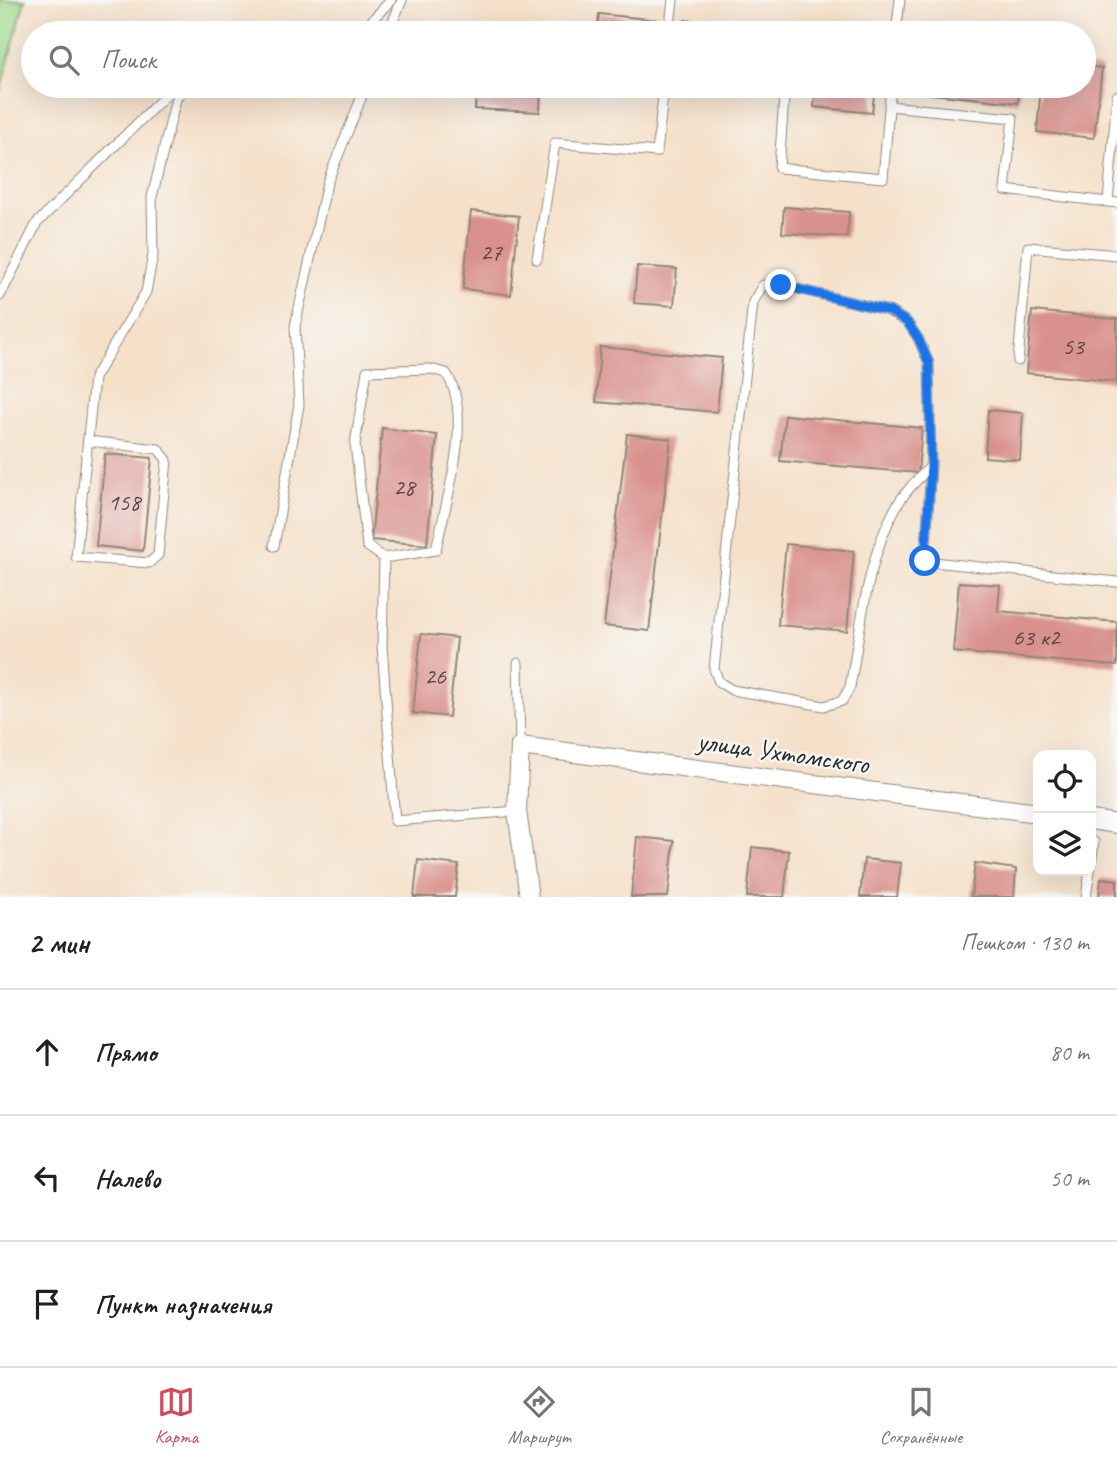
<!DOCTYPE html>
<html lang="ru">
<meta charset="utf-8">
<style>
body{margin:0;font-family:Caveat,sans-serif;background:#f2f2f2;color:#202124}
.controls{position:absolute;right:21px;bottom:21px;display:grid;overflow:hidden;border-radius:14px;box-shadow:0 7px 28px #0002}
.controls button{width:63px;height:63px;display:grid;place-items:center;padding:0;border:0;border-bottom:2px solid #e0e0e0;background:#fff;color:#202124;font:35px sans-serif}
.stop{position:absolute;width:21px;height:21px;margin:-16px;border:5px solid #1a73e8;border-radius:50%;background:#fff}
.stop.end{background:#1a73e8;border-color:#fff;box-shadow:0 2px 7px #0008}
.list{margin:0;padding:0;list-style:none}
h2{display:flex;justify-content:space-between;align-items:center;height:91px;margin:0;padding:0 28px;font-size:30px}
h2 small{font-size:23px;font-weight:400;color:#757577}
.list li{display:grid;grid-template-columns:46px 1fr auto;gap:21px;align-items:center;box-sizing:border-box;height:126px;padding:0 28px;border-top:2px solid #e0e0e0}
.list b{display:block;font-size:26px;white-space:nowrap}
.list em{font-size:23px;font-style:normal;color:#757577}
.icon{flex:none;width:38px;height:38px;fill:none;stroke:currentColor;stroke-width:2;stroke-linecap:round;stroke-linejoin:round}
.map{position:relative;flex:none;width:1117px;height:897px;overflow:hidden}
.search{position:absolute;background:#fff;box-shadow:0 7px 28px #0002;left:21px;right:21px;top:21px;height:77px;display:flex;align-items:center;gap:18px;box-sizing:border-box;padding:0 24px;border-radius:38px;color:#757577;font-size:26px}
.sheet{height:469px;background:#fff}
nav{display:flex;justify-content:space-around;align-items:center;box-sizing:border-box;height:98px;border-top:2px solid #e0e0e0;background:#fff;font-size:19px;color:#757577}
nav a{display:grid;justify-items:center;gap:4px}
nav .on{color:#d1495b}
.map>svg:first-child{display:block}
.green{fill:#a0da8d;stroke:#66825c;stroke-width:2}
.building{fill:#d9918d}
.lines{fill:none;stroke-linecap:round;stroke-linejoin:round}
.service-casing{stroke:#90867a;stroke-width:11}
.minor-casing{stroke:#90867a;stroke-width:20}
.service{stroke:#fff;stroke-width:9}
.minor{stroke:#fff;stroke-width:18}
.route{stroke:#1a73e8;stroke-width:9}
.labels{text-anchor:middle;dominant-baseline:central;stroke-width:5;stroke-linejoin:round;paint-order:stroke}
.number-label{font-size:24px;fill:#564444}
.street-label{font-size:28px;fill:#2b2b2b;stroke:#f6f6f2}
</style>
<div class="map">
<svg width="1117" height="897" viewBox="0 0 1117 897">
<rect width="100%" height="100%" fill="#f6f6f2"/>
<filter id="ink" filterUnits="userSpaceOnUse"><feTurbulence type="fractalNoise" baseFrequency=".0143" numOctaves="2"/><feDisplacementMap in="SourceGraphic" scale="14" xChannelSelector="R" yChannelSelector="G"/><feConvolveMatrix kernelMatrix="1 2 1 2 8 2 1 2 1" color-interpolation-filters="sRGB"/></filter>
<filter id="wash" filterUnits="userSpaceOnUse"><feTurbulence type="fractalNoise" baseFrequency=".00686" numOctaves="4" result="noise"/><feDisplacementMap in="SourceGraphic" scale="28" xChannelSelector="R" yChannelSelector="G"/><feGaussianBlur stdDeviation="1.57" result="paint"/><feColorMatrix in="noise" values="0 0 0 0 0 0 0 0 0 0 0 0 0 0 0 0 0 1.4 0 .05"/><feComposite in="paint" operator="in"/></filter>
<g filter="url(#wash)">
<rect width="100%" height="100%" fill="#f5e1ca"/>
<!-- green -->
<path class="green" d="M0 0H25L0 91Z"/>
<g id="blocks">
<!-- building -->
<path class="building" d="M599 14 657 20 656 33H597Z
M685 20 793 31V33H684Z
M1084 66 1102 68 1094 138 1037 132 1041 86H1084Z
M476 86H541L540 112 475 109Z
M816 86H875L872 113 814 107Z
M905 86H1020L1018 103 904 91Z
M784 207 849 212 847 237 782 233Z
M471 211 519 216 511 295 463 289Z
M637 266 677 269 674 306 634 303Z
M1032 311 1117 319V382L1026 373Z
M600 347 722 358 717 412 596 402Z
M988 410 1023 413 1020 460 985 457Z
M785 415 922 428 918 473 780 461Z
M382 428 437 435 427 545 371 540Z
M627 434 671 439 649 631 604 626Z
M105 454 152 458 143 551 96 546Z
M786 544 854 551 847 631 778 625Z
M959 582 1000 585 998 611 1117 622V666L953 652Z
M421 634 457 638 449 717 413 713Z
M637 837 674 841 668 897H631Z
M752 847 789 851 784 897H747Z
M864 859 901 863 897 897H860Z
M418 860 459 865 455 897H414Z
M975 863 1016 869 1014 897H971Z
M1101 878 1117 880V897H1099Z"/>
</g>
</g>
<g filter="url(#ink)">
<use href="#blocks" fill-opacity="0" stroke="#90867a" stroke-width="2"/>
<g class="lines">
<!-- service casing -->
<g class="service-casing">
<path id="service" d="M360 33 391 0
M388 33 402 0
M669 33 673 0
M896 33 900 0
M784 97 779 168 883 178 891 86
M889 106 1013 118 1005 190 1117 203
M1108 202 1117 96
M537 259 555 143 657 152 664 86
M0 296 37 223 175 86
M1018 361 1028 247 1117 255
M88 441 158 449 167 460 158 555 149 563 76 557 94 378 146 292 153 255 152 197 176 99 185 86
M931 466C918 479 905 491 896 507 866 561 861 628 850 687L842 701 824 706 732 690 719 682 714 669 753 302 763 285H781L889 311 907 322 918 338 929 363 931 466 925 561 1117 582
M274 546 299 405 295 326 327 183 366 86
M384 558 436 550C445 502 475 417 446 373L430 369 367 371 355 444 367 546 384 558 382 646 395 821 517 811
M518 663 520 746
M1091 864 1094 842
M1086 897 1090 871"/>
</g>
<!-- minor casing -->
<g class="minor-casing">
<path id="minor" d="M1091 820 1117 824
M529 897 517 811 520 746 1038 813"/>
</g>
<!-- service -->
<use href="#service" class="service"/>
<!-- minor -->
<use href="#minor" class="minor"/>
</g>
</g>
<g class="lines" filter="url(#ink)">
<!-- route -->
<path class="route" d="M781 285 889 311 907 322 918 338 929 363 931 466 925 561"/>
</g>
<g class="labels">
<!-- number labels -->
<g class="number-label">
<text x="491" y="252">27</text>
<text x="1073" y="346">53</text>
<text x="404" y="487">28</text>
<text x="124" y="502">158</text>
<text x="1036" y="637">63 к2</text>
<text x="435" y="676">26</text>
</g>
<!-- street labels -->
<g class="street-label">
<text transform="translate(783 752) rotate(8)">улица Ухтомского</text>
</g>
</g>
</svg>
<div class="controls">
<button><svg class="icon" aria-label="locate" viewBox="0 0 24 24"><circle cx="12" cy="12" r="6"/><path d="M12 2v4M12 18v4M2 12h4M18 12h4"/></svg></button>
<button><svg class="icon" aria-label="layers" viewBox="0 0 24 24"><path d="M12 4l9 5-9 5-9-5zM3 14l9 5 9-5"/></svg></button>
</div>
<div class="stop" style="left:925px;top:561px"></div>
<div class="stop end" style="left:781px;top:285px"></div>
<div class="search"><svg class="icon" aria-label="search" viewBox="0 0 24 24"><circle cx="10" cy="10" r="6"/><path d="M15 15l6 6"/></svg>Поиск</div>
</div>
<section class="sheet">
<h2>2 мин<small>Пешком · 130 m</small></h2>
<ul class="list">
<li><svg class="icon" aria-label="ahead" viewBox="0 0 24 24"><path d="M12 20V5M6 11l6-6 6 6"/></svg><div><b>Прямо</b></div><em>80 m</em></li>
<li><svg class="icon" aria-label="left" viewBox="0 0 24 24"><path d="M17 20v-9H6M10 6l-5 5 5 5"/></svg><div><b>Налево</b></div><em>50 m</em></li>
<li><svg class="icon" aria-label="arrive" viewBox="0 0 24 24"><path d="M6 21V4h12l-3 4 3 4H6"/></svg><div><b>Пункт назначения</b></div></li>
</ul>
</section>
<nav>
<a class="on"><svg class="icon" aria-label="map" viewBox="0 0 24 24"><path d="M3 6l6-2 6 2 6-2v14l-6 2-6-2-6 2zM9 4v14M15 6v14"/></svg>Карта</a>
<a><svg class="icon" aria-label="directions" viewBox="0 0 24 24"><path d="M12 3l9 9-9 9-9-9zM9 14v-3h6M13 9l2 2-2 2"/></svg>Маршрут</a>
<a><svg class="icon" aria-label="saved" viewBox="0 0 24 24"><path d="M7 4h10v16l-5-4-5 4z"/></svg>Сохранённые</a>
</nav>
